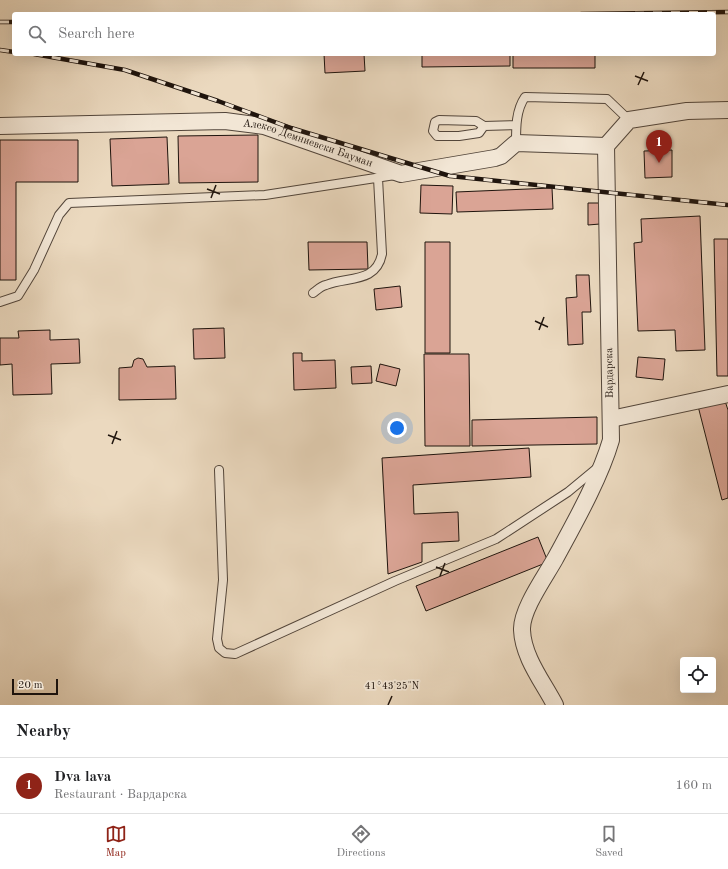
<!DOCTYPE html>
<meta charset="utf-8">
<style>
body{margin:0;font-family:"Old Standard TT",serif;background:#f6f6f6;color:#202124}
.controls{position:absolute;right:12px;bottom:12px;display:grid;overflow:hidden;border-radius:4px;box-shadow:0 4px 16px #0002}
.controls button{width:36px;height:36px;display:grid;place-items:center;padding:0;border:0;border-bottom:1px solid #e0e0e0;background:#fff;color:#202124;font:20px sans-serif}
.scale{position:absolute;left:12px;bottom:10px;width:46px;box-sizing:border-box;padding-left:4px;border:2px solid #1f140d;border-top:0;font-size:11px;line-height:14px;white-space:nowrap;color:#1f140d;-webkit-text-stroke:3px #f2e6d5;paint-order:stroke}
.you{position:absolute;left:397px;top:428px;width:14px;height:14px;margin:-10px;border:3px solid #fff;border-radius:50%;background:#1a73e8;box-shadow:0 0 0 6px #1a73e833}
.badge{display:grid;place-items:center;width:26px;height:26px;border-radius:50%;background:#8f2418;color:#fff;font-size:13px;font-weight:700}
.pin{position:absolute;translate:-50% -33px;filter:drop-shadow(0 1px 2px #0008)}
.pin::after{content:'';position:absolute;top:21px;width:14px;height:12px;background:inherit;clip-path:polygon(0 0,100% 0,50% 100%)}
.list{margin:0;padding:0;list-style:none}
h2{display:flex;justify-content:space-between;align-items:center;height:52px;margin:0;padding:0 16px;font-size:17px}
h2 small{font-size:13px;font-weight:400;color:#757577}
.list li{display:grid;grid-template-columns:26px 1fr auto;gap:12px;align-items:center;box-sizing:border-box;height:56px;padding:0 16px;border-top:1px solid #e0e0e0}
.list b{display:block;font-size:15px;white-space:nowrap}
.list p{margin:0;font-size:13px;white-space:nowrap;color:#757577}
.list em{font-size:13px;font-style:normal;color:#757577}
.icon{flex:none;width:22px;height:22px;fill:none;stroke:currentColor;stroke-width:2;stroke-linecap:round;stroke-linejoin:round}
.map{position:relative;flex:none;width:728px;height:705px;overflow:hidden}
.search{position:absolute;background:#fff;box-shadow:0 4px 16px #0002;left:12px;right:12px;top:12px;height:44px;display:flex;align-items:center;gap:10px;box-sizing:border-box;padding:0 14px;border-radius:4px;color:#757577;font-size:15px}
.sheet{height:108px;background:#fff}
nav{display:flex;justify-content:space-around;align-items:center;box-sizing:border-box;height:56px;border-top:1px solid #e0e0e0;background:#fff;font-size:11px;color:#757577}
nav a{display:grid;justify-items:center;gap:2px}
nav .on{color:#8f2418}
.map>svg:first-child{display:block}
.building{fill:#daa495;stroke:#1f140d}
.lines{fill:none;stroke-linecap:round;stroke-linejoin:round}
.service-casing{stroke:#52453a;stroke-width:10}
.minor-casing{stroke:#52453a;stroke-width:18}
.service{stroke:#f2e6d5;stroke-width:8}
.minor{stroke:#f2e6d5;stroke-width:16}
.rail-casing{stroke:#1f140d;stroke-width:4.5}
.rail{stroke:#f2e6d5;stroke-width:3;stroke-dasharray:9;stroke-linecap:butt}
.ticks{fill:none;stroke:#1f140d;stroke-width:1.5}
.labels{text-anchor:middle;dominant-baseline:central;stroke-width:3.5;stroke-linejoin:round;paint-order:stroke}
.street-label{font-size:11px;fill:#1f140d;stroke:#f2e6d5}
.ticks-label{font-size:10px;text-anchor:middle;fill:#1f140d;stroke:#f2e6d5;stroke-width:3.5;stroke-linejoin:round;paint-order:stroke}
</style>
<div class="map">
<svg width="728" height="705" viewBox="0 0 728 705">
<rect width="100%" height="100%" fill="#ebd9bf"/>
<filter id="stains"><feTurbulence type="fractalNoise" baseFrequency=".005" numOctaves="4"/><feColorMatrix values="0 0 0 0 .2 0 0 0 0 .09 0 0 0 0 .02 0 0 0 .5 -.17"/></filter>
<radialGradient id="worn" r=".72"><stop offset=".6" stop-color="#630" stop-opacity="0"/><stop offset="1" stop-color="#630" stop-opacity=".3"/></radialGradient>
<!-- building -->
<path class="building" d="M324 54H364L365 71 325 73Z
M422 54H510V66L422 67Z
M513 54H595V68H513Z
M258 135V182L179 183 178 136Z
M167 137 169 184 112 186 110 139Z
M0 140H78V182H16V280H0Z
M672 150V177L645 178 644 151Z
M421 185 453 186 452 214 420 213Z
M552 188 553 209 457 212 456 192Z
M588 203H599L600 224 588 225Z
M700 216 705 350 676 351 675 330 638 331 634 243 642 242 641 219Z
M714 239H728V376H717Z
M308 242H367L368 269 309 270Z
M425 242H450V353H425Z
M576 275H589L591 312H582L583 344 568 345 566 298 577 297Z
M400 286 402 307 376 310 374 289Z
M224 328 225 358 194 359 193 329Z
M50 330V340L79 339 80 363 51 364 52 394 13 395 12 364 0 365V338H19L18 331Z
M293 353H302V361L335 360 336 388 294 390Z
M424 354H469L470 446H425Z
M638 357 665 359 663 380 636 377Z
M138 358 143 359 147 367 175 366 176 399 119 400V368L132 367 134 360Z
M380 364 400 369 396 386 376 381Z
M371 366 372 383 352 384 351 367Z
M724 398 728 410V498L722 500 698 406Z
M597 417V444L472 446V420Z
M529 448 531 477 413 485 414 514 458 512 459 541 422 543V562L388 574 382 458Z
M538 537 548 562 426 611 416 586Z"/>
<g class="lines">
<!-- service casing -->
<g class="service-casing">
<path id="service" d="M484 126 476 121 439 120 435 122 433 131 437 136H459L479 133 484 126 516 125
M516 143C516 127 516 110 525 97L607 99 629 120
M313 293C317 290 321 286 326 285 347 276 376 284 382 254L378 178
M0 302 18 296 34 270 59 215 69 203 265 195 395 175
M219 470 223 580 217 639 219 648 225 653 235 654 395 581 496 539 568 492 597 468"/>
</g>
<!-- minor casing -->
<g class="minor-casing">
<g id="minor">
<path id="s1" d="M0 126 225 121 264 126 401 174 495 158 501 156 516 143 606 146"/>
<path d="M611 419 728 394"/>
<path d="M555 705C543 682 523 657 522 630 521 610 545 577 555 559 574 524 600 478 611 440L606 146 629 120 687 111 728 110"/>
</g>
</g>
<!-- service -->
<use href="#service" class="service"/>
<!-- minor -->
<use href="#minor" class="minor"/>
<!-- rail casing -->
<g class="rail-casing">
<path id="rail" d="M581 14 728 12
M0 22H14
M0 50 14 52
M34 54 125 70 218 101 291 128 450 176 728 205"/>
</g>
<!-- rail -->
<use href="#rail" class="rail"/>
</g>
<!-- ticks -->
<path class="ticks" d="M635 76 648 81M638 85 644 72M207 189 220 194M211 198 216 185M535 321 548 327M539 330 544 317M108 435 121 440M112 444 117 431M436 567 449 572M440 576 445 563M388 705 392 696"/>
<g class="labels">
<!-- street labels -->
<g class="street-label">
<text stroke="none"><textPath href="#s1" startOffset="311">Алексо Демниевски Бауман</textPath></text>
<text transform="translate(610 373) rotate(-91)">Вардарска</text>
</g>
</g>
<g class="ticks-label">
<text x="392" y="689">41°43'25"N</text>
</g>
<rect width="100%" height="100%" filter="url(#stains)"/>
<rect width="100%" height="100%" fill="url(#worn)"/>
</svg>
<div class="controls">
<button><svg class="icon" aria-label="locate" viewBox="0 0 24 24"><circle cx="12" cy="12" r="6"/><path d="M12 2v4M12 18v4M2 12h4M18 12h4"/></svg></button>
</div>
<div class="scale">20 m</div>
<div class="you"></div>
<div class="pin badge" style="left:659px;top:163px">1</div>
<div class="search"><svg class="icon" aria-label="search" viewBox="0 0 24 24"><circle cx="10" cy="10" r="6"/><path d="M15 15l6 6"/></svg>Search here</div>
</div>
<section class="sheet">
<h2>Nearby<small></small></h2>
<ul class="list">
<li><span class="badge">1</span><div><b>Dva lava</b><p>Restaurant · Вардарска</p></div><em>160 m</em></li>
</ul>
</section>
<nav>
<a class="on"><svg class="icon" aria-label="map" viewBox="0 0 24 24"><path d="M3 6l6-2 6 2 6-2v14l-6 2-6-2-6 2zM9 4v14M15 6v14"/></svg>Map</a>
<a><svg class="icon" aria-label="directions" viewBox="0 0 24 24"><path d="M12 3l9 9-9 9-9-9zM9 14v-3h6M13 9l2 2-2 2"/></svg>Directions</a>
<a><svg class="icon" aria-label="saved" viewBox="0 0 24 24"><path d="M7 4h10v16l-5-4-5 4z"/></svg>Saved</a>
</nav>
